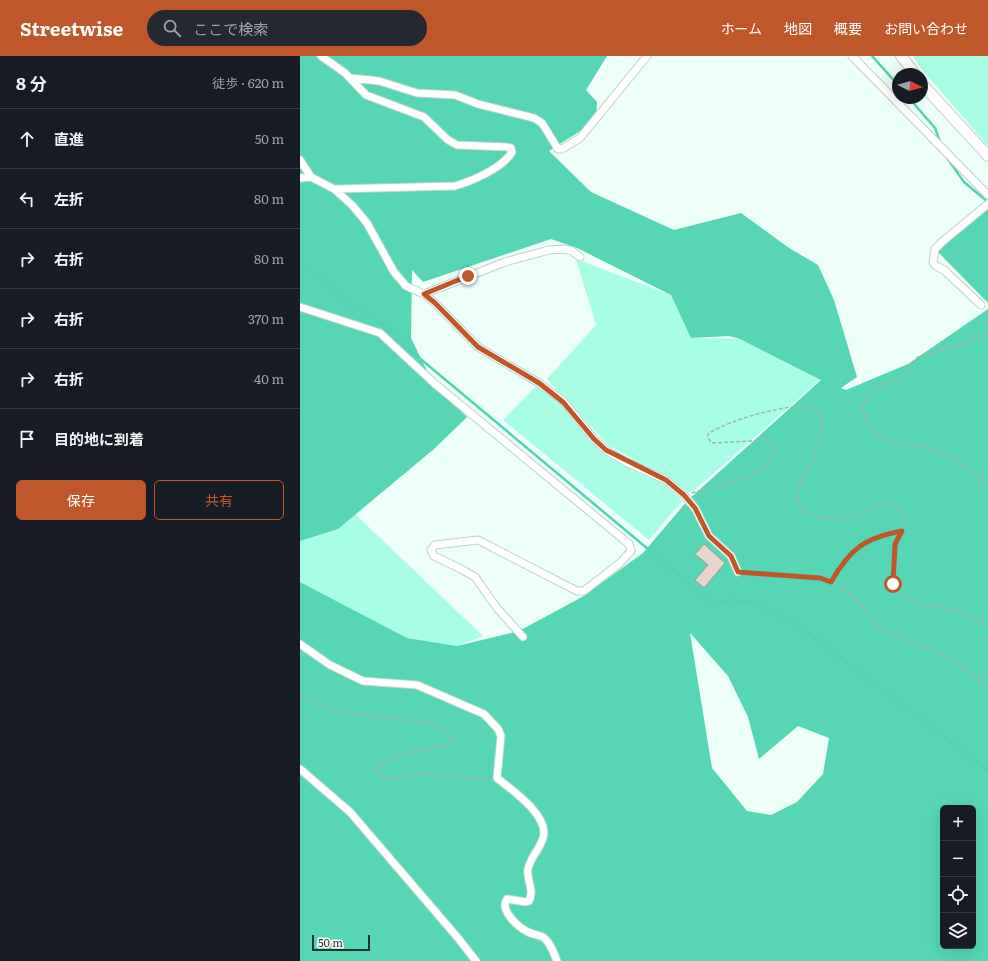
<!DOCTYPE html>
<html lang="ja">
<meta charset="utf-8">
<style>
body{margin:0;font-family:Literata,"Noto Sans JP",serif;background:#242831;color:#f1f3f6}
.controls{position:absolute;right:12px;bottom:12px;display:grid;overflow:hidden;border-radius:6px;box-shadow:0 4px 16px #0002}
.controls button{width:36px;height:36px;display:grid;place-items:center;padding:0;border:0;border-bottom:1px solid #363941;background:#171b24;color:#f1f3f6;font:20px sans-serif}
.compass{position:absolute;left:592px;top:12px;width:36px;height:36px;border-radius:50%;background:#171b24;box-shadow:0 4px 16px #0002;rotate:96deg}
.scale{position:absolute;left:12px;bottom:10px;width:58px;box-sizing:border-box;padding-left:4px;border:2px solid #28302d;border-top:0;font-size:11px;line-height:14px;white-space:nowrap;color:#28302d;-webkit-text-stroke:3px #fff;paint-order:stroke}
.stop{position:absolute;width:12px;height:12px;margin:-9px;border:3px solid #be582b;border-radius:50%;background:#fff}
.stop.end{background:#be582b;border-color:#fff;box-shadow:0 1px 4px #0008}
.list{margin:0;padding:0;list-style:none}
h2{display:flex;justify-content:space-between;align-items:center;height:52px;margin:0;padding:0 16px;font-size:17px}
h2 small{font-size:13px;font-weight:400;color:#9ea1a6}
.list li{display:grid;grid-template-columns:26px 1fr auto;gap:12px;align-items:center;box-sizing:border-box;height:60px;padding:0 16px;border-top:1px solid #363941}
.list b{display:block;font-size:15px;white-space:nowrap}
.list em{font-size:13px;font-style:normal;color:#9ea1a6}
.actions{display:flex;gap:8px;padding:12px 16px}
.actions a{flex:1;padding:9px 0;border:1px solid #be582b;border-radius:6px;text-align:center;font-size:14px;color:#be582b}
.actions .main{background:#be582b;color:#fff}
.icon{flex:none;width:22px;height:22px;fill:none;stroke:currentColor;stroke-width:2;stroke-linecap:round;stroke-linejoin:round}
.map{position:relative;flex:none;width:688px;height:905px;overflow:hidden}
header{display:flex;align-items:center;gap:24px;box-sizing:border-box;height:56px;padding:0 20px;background:#be582b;color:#fff}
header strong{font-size:19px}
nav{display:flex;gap:22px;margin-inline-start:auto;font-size:14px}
.search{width:280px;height:36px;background:#242831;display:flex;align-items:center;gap:10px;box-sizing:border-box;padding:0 14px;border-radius:22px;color:#9ea1a6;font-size:15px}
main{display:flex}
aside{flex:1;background:#171b24}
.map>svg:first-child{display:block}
.green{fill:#a8fee5}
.forest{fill:#57d6b6;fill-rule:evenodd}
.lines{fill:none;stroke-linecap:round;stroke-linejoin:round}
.stream{stroke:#54d3b4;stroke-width:2.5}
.building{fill:#e7d4cd;stroke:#a89790}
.street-casing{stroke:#bfd2cc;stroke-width:9}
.secondary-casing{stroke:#bfd2cc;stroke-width:12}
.path{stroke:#a5b2ae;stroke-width:1.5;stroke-dasharray:4 2;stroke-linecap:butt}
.street{stroke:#fff;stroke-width:7}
.secondary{stroke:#fff;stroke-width:10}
.route{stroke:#be582b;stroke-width:5}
</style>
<header>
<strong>Streetwise</strong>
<div class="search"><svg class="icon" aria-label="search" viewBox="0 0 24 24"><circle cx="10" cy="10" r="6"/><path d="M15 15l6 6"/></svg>ここで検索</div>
<nav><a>ホーム</a><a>地図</a><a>概要</a><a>お問い合わせ</a></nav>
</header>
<main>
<aside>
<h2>8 分<small>徒歩 · 620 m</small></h2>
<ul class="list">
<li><svg class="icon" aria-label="ahead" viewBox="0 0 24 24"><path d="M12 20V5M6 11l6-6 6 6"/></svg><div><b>直進</b></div><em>50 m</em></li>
<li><svg class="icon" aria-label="left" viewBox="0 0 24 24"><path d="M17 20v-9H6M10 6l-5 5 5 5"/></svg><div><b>左折</b></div><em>80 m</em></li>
<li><svg class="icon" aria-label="right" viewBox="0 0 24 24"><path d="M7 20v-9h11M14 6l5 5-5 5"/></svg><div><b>右折</b></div><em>80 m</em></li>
<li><svg class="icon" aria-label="right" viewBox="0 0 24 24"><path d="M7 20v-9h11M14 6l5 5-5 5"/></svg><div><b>右折</b></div><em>370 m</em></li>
<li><svg class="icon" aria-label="right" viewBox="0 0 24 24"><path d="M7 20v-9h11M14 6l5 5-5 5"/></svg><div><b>右折</b></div><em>40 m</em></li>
<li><svg class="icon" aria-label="arrive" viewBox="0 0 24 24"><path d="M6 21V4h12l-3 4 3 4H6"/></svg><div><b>目的地に到着</b></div></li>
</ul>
<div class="actions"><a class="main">保存</a><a>共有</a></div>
</aside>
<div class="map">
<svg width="688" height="905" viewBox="0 0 688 905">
<rect width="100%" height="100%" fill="#eefef9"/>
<!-- green -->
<path class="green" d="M613 0H688V90L620 11Z
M276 203 371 239 391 282 440 283 521 323 391 437 308 389 247 323 296 269Z
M239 327 291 379 315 400 353 417 382 445 349 484 203 364Z
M55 458 183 580 157 590 107 582 0 526V482Z"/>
<!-- forest -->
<path class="forest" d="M0 0H307L286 34 297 46 296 65 249 95 291 136 374 174 441 157 489 192 518 209 534 244 557 321 541 332 546 334 608 308 688 253V905H0V526L107 582 157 590 219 575 282 541 343 497 388 444 521 324 440 283 429 280 391 282 371 239 277 192 251 183 123 226 112 214 111 282 135 331 167 361 134 393 38 473 0 485ZM390 577 428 620 448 661 459 703 498 670 529 682 523 718 497 746 471 759 447 755 412 712ZM643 752H673V890H643Z
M688 152V247L635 193Z"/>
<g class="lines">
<!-- stream -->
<path class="stream" d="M572 0 598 29
M609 42 635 72 640 86
M643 96 664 126 688 146
M0 208 7 211 43 244 84 270 99 285 409 544 417 547 429 544 450 546 491 564 688 714"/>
</g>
<!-- building -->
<path class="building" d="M404 488 425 507 404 532 395 524 408 509 395 498Z"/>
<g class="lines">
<!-- street casing -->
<g class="street-casing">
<path id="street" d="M21 0 45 17 66 39 124 61 148 84 157 89 207 91 211 92 212 96C203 112 172 125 155 130L34 133
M552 0 688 139
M51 22 79 25 117 37 155 39 178 48 234 62 242 67 258 93H262L280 82 347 0
M0 104 11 121 34 133 52 149 67 167 94 216 106 230 124 238 135 247 178 291 239 327 263 345 294 383 306 394 324 405 366 424 384 439 395 452 409 480 431 500 438 516
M0 122 11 121
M124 238 205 206 249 194 264 193 272 195 280 201
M681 249 644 214 636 210 633 206 635 193 642 186 688 148
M0 251 80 277 135 328 329 488 331 495 320 507 284 535H277L178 484 135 489 131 494 134 500 161 513 175 521 197 552 223 581
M0 588 30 609 63 625 117 629 184 658 198 673 201 680 197 722C212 734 250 760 243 782 240 793 230 802 228 813 226 824 235 834 229 845L226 846 207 843C199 854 218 871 228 876 232 878 238 879 243 881 250 886 254 897 257 905
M0 713 50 756 158 882 176 905"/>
</g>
<!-- secondary casing -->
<g class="secondary-casing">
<path id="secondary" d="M601 0 615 18
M622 28 688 100"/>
</g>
<!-- path -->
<path class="path" d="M688 277 665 287 618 301 603 322 577 330 561 350 572 375 595 387 618 389 657 403 688 431
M392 437C407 432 456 422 465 412 473 404 475 393 470 384L412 387 408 382V378C428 364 491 346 514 351 519 356 522 363 522 370 521 379 514 402 510 409 495 434 486 457 525 461 529 462 535 463 540 463 558 460 572 449 590 448 617 466 599 469 595 489 592 502 591 523 596 535L621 548 651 553 668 559 688 571
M444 516 520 522 537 528 557 543 580 572 650 602 688 631
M531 526C549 494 565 482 602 475
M0 639 19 649 47 657 130 667 141 672 154 685 153 689C125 692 100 696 75 711L76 717 91 723 128 717 156 721 189 723"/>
<!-- street -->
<use href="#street" class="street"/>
<!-- secondary -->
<use href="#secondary" class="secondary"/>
</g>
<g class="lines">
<!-- route -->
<path class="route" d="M168 220 124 238 135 247 178 291 239 327 263 346 294 383 306 394 366 424 384 439 395 452 409 480 431 500 438 516 520 522 531 526C550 493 564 482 602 475L595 488 593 528"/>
</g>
</svg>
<div class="controls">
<button>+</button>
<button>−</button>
<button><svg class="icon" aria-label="locate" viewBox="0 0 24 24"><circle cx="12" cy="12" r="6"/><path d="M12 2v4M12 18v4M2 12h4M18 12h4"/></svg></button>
<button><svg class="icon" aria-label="layers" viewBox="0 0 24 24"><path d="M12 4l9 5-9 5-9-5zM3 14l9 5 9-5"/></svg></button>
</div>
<svg class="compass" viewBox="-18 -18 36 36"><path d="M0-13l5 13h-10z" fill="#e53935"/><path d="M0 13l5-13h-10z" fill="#9ea1a6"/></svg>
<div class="scale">50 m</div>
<div class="stop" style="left:593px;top:528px"></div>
<div class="stop end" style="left:168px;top:220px"></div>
</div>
</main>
